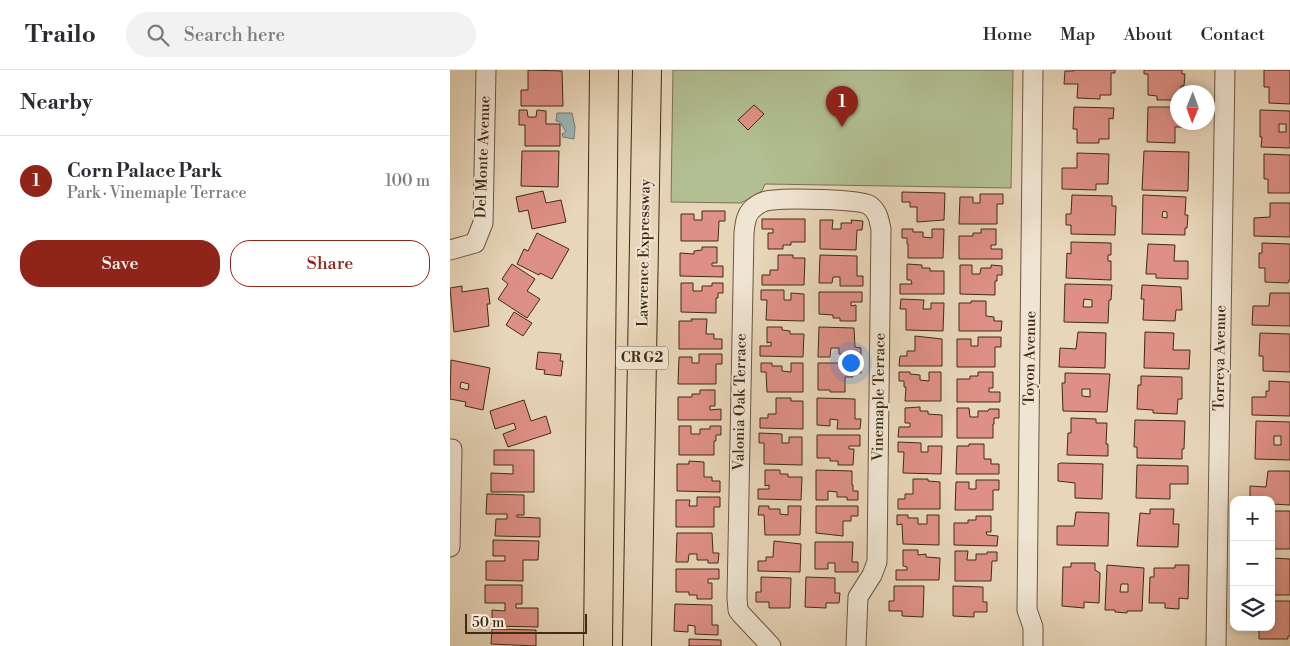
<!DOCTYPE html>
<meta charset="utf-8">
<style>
body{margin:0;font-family:"Libre Bodoni",serif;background:#f2f2f3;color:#2b2b33}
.controls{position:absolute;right:15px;bottom:15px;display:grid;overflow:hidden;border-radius:10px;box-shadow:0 2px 8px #0003}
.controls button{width:45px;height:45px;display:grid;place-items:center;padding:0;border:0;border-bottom:1px solid #e1e1e2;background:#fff;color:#2b2b33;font:25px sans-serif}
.compass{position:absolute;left:720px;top:15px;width:45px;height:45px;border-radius:50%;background:#fff;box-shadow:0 2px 8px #0003;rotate:181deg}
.scale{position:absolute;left:15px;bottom:12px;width:122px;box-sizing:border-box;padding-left:5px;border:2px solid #422a15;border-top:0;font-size:14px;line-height:18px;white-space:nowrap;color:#422a15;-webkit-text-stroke:4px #f0e4d2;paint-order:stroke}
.you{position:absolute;left:400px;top:292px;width:18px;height:18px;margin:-12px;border:4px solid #fff;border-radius:50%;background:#1a73e8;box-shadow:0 0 0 8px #1a73e833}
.badge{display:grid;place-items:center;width:32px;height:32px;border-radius:50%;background:#8f2418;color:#fff;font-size:16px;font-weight:700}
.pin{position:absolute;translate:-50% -41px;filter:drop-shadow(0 1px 2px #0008)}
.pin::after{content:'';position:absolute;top:26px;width:18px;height:15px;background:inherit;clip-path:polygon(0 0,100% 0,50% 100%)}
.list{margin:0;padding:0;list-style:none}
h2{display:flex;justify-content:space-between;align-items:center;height:65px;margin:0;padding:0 20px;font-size:21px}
h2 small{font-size:16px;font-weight:400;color:#7c7c81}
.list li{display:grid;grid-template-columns:32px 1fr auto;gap:15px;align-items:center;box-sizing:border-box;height:90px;padding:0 20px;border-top:1px solid #e1e1e2}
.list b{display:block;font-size:19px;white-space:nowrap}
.list p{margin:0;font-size:16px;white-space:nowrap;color:#7c7c81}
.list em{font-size:16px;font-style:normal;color:#7c7c81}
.actions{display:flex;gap:10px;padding:15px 20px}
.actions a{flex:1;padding:11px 0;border:1px solid #8f2418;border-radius:20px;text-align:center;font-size:18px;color:#8f2418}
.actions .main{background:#8f2418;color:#fff}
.icon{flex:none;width:28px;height:28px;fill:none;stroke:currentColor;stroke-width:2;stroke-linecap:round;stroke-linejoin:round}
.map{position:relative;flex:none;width:840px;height:576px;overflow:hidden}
header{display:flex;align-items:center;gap:30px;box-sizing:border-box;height:70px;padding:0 25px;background:#fff;border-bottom:1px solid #e1e1e2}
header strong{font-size:24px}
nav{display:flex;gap:28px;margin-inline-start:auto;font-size:18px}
.search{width:350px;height:45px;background:#f2f2f3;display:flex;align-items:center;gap:12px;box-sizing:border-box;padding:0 18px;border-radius:28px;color:#7c7c81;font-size:19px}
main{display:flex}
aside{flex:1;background:#fff}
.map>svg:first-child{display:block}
.green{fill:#b2bf92;stroke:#7a7454}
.water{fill:#9bb7b9;stroke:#777f77}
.building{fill:#df9086;stroke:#422a15;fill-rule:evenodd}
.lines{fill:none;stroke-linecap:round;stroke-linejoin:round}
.minor-casing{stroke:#6c553e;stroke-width:21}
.trunk-casing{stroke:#422a15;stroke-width:30}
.minor{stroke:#f0e4d2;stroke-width:19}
.trunk{stroke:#e8d6b9;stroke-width:28}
.labels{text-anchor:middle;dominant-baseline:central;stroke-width:4;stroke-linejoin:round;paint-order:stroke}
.shield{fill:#f0e4d2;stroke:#76624e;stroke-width:1}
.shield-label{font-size:14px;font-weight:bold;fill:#422a15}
.street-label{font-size:15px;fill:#422a15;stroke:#f0e4d2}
</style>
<header>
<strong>Trailo</strong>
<div class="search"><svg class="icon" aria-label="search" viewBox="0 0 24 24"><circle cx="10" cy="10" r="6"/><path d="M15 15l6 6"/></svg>Search here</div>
<nav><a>Home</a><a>Map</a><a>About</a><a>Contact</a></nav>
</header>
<main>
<aside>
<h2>Nearby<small></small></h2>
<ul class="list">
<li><span class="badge">1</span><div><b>Corn Palace Park</b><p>Park · Vinemaple Terrace</p></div><em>100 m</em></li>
</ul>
<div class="actions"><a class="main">Save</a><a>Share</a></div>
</aside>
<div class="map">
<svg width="840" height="576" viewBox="0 0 840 576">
<rect width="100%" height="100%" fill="#e8d6b9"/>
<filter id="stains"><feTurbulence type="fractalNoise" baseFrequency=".004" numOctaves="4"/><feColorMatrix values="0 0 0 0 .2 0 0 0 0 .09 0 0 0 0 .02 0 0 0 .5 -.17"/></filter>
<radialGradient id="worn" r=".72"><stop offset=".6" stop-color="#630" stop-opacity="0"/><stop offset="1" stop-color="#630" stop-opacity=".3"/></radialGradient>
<!-- green -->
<path class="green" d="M223 0H563L561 118 315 114 312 121 291 133 221 132Z"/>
<!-- water -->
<path class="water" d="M107 43H122L125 57 124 69 113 67 112 64 116 62 110 52 106 51Z"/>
<!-- building -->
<path class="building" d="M78 0 112 1 113 36H71V20H78Z
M624 0H665V3H661V25H650V29L627 28 628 14H614L615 1H624Z
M694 0H732V4H735L734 16H731V22H728V30H707V26L698 25V4H694Z
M814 0H840V34L819 33V17H814Z
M304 35 314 44 298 60 288 50Z
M624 37 664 38 663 49 659 48V69H649V73H627V59H623Z
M698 37H728V52H740V57H725V73L697 72Z
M69 40H77L78 47H86L87 40 96 41V54H110V76H75V55H69Z
M810 40 840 41V78L811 77 812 67H810ZM829 54H836V62H829Z
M72 81H109L108 117 71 116Z
M694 81 739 82 738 121 692 120Z
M627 83 659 84 658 114H646V120L612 119V98H627Z
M814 84 840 85V123H818V109H814Z
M93 121 96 133 111 130 116 152 82 159 78 140 69 142 66 127Z
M452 122 495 123 494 150 467 152V137H460V132H452Z
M530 124H553V134H547V154H509L510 127H523V133H530Z
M622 125 662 126V136H666L665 165 621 164V155H616V144H621Z
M693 125 736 127 735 145H738L737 158H735V165L692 164ZM713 141 717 142V148L712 147Z
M820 133H840V167L804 166V148L820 147Z
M252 141H275V151H269L268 171H231V144H244V150H252Z
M312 149H355V172H341V175H333V179H318V163H323V159H312Z
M370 150H383L382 159H391V153H402L401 150 413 151 412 160H407L406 180 370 179Z
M452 159H463V162H473V167L482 168V159H494L493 188H458V174H457V168H452Z
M531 159H546V175H541V179H552V189H509V166H523V163H531Z
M87 163 119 179 102 209 90 203 89 205 67 194 74 179 78 181Z
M621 172 661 173V185H658V191H661V210L616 208 617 183 621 184Z
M812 173 840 174V210H839L838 213 815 212V198H809V183H812Z
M698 174 725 175 724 191H738V209L706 208V204H696Z
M252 177H267V193H262V196H273V207L230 206V183L244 184V181L252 180Z
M328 185H343V188H355L354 215H312V205H320V200H328Z
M370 185 407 186V206H413V216H390V207H383L382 213H369Z
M62 194 85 209 77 221 90 229 77 248 48 229 58 214 52 209Z
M457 194 472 195V198H480V201H494V224H450V214H462L461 210H457Z
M510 195H522V204H530L531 198H541V195L552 196V205H547V211H545V225L510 224Z
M231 213H243V221H252V216H262V213H273V223H268V228H266V243L231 242Z
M615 214 662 215 661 230H659L658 253 614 252ZM634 229 642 230V237H633Z
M692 215 731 217 732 240H726L725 251 693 250 694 229H691Z
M12 216V222L38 218 40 234H37L39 256 4 262 0 218Z
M311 220H334V230H341V223L354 224V251L316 250 317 230H311Z
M369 222H412V232H401V236L406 235V251H390V248H383V245L369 244Z
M820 223H840V256L802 255 803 236H819Z
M451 229 474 230 473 239H481V233H494L493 261 456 260V239H450Z
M521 231H536V246L544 247V251H552L551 261H509V233H521Z
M64 242 82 253 73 266 56 255Z
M241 249H257L256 264H264V269H272V279H229V251H242Z
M317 257H332V260L340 261V264H354L353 287 310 286V276H321V272L317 273Z
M369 257 404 258 405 277 411 278V287H400V284H389V278H381L380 287H368Z
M628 262 656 263 655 298 609 297 610 278 626 279Z
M695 262 724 263 723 280H740L739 299 694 298Z
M810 263 840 264V302L813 301V286H809Z
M465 266 492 269V296H449L450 286H457V281H465Z
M528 267H551V277H545V297H507V269H521V276H528Z
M88 282 111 284 110 291H113L111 306 94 304 95 300 86 299Z
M249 284H272V294H266V314H228L229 287H242V293H249Z
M1 290 40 298 33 340 15 336 16 332 0 329ZM11 312 19 314 18 320 10 318Z
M311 293H322V296H332V301L341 302V293H353V322H317L316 302H311Z
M368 293H411V303H403V307H395V322H380V320H368Z
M449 302H460V304L470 305V310L479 311V302H491V331H455L456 317H454V311H449Z
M528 302H543V318H539V322H550V332H507V309H520V306H528Z
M615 303 660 304 657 342 613 341 612 313H615ZM632 319H640V327L632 326Z
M691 306 732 307V329H728L727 344 703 343V340L687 339 688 315H691Z
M819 311 840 312V346L802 345V327H816V321H819Z
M250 320H265V336H260V340L271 339V350H228V327H242V324H250Z
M326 328H341V331H353V359L310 358V348H318V344H326Z
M367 328 405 329V349H411L410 359H387L388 350 380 349V356L367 355Z
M74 330 81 351 96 346 101 363 58 377 53 364 66 359 64 353 45 359 40 341Z
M470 337V341H478V344L492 345V367H448L449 357H460V353H455V338Z
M507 338H519L520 347H528V341H538L539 339H549V348H544V354H543V368H507Z
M621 348 646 349V353H657L656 374H658V386L617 385 618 363H621Z
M685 350 735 351 734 379H732V389L687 388V377H684Z
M806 351 840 352V390L805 389ZM824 366H831V375H824Z
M229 356H241V364H250V359H260V356H271V365H266V371H264V385H229Z
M309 363 332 364V373H339V367H352V395L314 394V373H309Z
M367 365H410V376H399V379H404L403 395H388V391H380V388H367Z
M448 372 471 373V382H478V376H492L491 404 453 403 454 382H448Z
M519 374H534V389H541V394H549V404H506L507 376H519Z
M44 380H84V422H41V403L63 404V395H44Z
M239 391 254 392V407H262V411H270V422L227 421V394H239Z
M611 393 653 394 652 429 625 428V413L608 411V394Z
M687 395 738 396V414H720V429L686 428Z
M315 400H330V404H338V407H352L351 430 308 429V419H319V415L315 416Z
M366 400 402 401V415H403V421H408V430H397V427H387V422L378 421V430H366Z
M818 401H840V435L821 434V430H800V416L816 417Z
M463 409H478V411L490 412V439H448V429H455V424H463Z
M526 410H549V420H543V440H505L506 412H519V419H526Z
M37 424 74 425V445H67V447L90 448V467L45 466 46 449H57V444H36Z
M247 427H270V437H264V457H226V430H240L239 436H247Z
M309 436H319V439H330V444L338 445V436H351L350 465H315L314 445H308Z
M366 436H408V446H401V451H393V466L366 463Z
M700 439H724L723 454H729L728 477 687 476 690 443 700 444Z
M821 441H840V479H821Z
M626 442 659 443 658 476 607 475V456H624Z
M447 445H458V448H468V454H477V445H489V475L453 474 452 454 447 455Z
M526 446H541V462H536L537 465 548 466 547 476 504 475V453H518V450H526Z
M227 463H262L263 483H269L268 493H258V490H247V484H239L238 492H226Z
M43 470 89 471 88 490H73V511L36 510V491H55V486H43Z
M324 471 351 474 350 502 308 501V491H316V487H323Z
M365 472H403L402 492H408V502H385V493H378V499H365Z
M453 480H468V485L476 484V487L490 488 489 510H446V500H457V497L453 496Z
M505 481H518L517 490H526V484H537V482H547V491H542L541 511H505Z
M821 488 840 489V525H821Z
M621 493H645V500L650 503 649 533 634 532V538L612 536 613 497H621Z
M657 495 694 498 692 541H677V543L665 542V540H655ZM671 514H678V522H670Z
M725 495H739L738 529 729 528V539L715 538V533H699L700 507H704V498H725Z
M226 499H269V509H258V513H262V529H247V525H239V522H226Z
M311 507 341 508 340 538H319V532H306V522H311Z
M356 507 385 508V523H390L389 533H376V538L355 537Z
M35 515H72V534H66V538H88V557L42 556V540L55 541V533H35Z
M444 516H474L473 547 452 546V541H439V531H444Z
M503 516 533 517V532H537V542H524V547L503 546Z
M821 531H840V566H838V569H809V557H821Z
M225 534 262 535V555H268V565L245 564V556L238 555V562L224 561Z
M42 559 86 560V576L41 574Z
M239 569 271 570V576H239Z"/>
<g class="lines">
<!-- minor casing -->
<g class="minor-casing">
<path id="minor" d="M0 180 25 173 33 153 36 0
M0 379H2L0 477
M321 576 291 544 288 540 287 528 294 163C295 153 296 142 306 136 311 132 317 130 324 130 338 128 409 129 419 135 428 141 429 150 431 159L427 492 422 505 408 527 406 576
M583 576V557L577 540 583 0
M766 576 775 0"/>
</g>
<!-- trunk casing -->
<g class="trunk-casing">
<path id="trunk" d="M148 576 154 0
M187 576 197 0"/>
</g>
<!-- minor -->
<use href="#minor" class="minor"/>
<!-- trunk -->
<use href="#trunk" class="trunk"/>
</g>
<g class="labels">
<!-- shield labels -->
<rect class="shield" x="166" y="276.5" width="52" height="23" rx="4"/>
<g class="shield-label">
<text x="192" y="288">CR G2</text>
</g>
<!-- street labels -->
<g class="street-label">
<text transform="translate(33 87) rotate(-88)">Del Monte Avenue</text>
<text transform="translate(194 183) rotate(-89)">Lawrence Expressway</text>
<text transform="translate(580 288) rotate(-89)">Toyon Avenue</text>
<text transform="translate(770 288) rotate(-89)">Torreya Avenue</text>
<text transform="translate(429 327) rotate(-89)">Vinemaple Terrace</text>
<text transform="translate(290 332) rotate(-89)">Valonia Oak Terrace</text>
</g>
</g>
<rect width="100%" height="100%" filter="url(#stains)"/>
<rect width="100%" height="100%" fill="url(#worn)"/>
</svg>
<div class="controls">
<button>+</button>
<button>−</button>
<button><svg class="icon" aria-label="layers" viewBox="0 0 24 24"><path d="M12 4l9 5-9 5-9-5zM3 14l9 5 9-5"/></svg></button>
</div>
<svg class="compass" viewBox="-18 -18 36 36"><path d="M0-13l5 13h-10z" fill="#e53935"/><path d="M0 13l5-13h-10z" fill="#7c7c81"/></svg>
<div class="scale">50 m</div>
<div class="you"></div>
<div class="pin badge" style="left:392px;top:57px">1</div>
</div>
</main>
